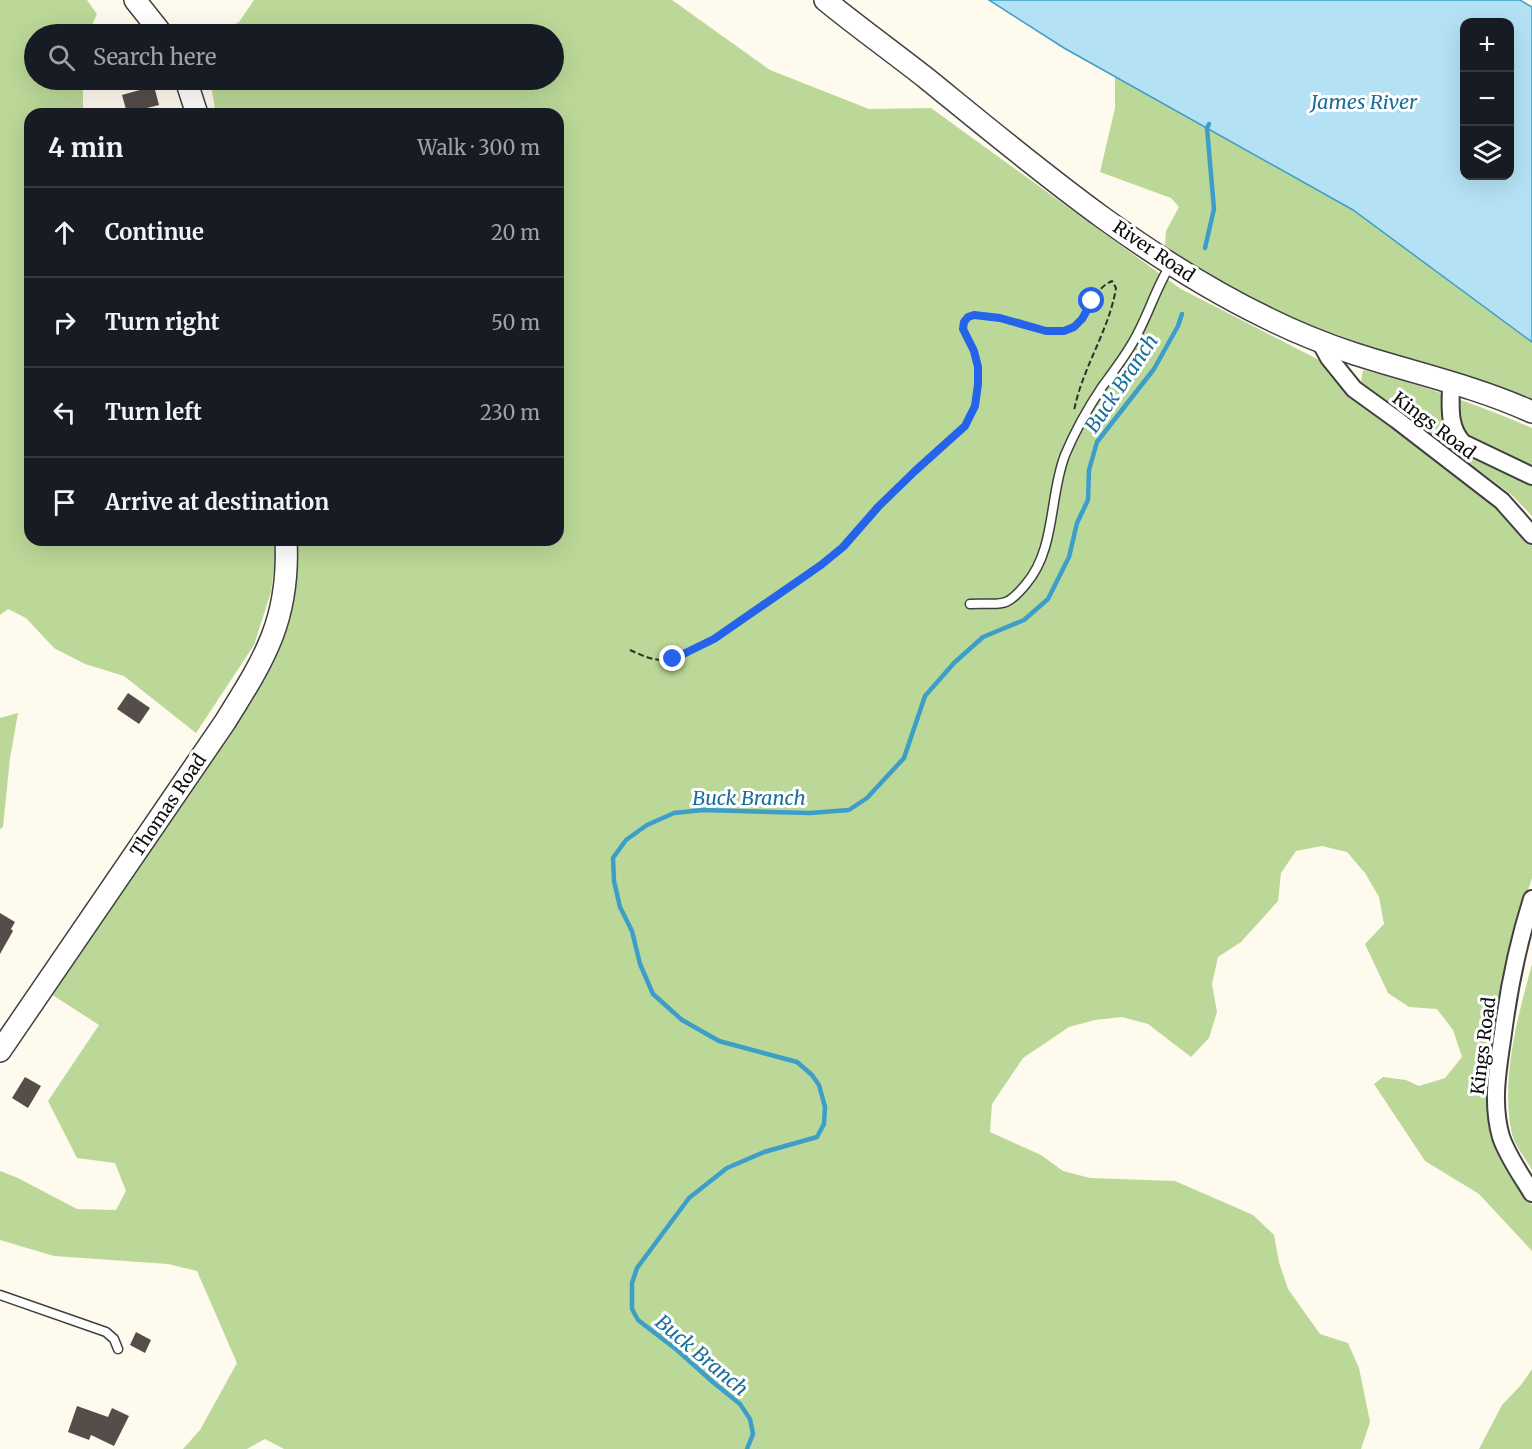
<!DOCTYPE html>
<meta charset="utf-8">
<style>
body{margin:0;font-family:Merriweather,serif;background:#242831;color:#f1f3f6}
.controls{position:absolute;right:18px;top:18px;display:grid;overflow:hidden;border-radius:12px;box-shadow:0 6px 24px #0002}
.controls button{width:54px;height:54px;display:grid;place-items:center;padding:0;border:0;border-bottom:2px solid #363941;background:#171b24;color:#f1f3f6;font:30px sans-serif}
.stop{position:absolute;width:18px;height:18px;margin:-14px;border:4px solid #2563eb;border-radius:50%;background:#fff}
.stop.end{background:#2563eb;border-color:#fff;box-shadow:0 2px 6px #0008}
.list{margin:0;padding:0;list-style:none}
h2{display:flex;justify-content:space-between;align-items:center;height:78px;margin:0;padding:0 24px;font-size:26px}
h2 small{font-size:20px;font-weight:400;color:#9ea1a6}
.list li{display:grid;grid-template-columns:39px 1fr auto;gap:18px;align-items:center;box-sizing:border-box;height:90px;padding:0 24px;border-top:2px solid #363941}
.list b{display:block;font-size:22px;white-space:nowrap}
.list em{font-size:20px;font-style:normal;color:#9ea1a6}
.icon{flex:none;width:33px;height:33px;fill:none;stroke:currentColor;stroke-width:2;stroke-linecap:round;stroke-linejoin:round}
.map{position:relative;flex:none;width:1532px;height:1449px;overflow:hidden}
.search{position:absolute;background:#171b24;box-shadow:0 6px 24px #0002;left:24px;top:24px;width:540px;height:66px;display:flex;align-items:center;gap:15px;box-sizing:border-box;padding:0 21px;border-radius:33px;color:#9ea1a6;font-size:22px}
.panel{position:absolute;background:#171b24;box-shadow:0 6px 24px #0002;left:24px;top:108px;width:540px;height:438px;border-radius:18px}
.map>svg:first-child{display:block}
.forest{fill:#bbd898}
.water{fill:#b4e2f4;stroke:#3d9ec9;stroke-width:1.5;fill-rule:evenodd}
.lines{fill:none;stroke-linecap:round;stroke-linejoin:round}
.stream{stroke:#3d9ec9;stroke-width:4.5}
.building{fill:#554d4a}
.service-casing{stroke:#404040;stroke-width:11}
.minor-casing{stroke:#404040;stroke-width:20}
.tertiary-casing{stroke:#404040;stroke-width:24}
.path{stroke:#2f2f2f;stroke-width:2;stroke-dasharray:6 3;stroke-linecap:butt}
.service{stroke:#fff;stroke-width:8}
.minor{stroke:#fff;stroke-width:16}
.tertiary{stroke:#fff;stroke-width:21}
.route{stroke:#2563eb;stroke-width:8}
.labels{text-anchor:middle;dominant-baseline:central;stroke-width:6;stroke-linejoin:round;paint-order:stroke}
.street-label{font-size:18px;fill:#0d0d0d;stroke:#fff}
.water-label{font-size:20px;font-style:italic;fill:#1a6e9b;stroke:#fff}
</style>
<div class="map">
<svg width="1532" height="1449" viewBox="0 0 1532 1449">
<rect width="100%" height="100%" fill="#fefaee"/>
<!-- forest -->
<path class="forest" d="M0 0H87L97 14 88 34H34V80H83V114H30V540H274L276 552 271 592 254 645 196 733 124 676 85 664 54 648 26 618 8 609 0 615Z
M254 0H672L770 70 869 109 931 108 1181 289 1323 362 1498 506 1516 524 1532 546V878L1514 932 1501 999 1502 1156 1532 1205V1251L1479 1194 1425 1161 1374 1084 1383 1077 1406 1080 1419 1086 1445 1078 1462 1057 1453 1030 1437 1009 1409 1007 1388 993 1365 944 1384 924 1379 897 1365 873 1347 852 1322 846 1296 851 1281 873 1278 901 1241 942 1218 957 1212 984 1217 1012 1209 1038 1191 1057 1148 1024 1122 1017 1095 1020 1069 1027 1023 1058 992 1104 990 1132 1041 1155 1063 1171 1090 1178 1175 1181 1253 1215 1274 1235 1279 1262 1288 1289 1320 1334 1348 1343 1359 1368 1370 1422 1361 1449H284L265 1439 247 1449H183L200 1430 237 1363 197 1271 168 1264 54 1256 0 1240V1171L18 1178 77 1209 116 1210 126 1191 115 1163 77 1158 48 1101 99 1025 51 994 234 727 269 670 288 624 295 589 296 540H558V114H216L210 80H554V34H216L239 22Z
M1115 77 1353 210 1532 342V405L1279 314 1213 280 1165 246 1166 231 1179 207 1171 198 1100 172 1115 108Z
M1363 370C1421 385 1477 404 1532 428V516L1512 495 1361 382Z
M18 713 10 758 3 827 0 829V718Z
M1532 964V1170C1526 1159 1515 1146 1512 1134 1500 1080 1518 1016 1532 964Z
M1532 1369V1449H1479L1502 1405 1521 1385Z"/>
<!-- water -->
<path class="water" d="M989 0H1520L1532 7V342L1353 210 1064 48ZM1464 22H1510V176H1464Z"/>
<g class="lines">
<!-- stream -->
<path class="stream" d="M1205 248 1214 209 1207 128 1209 124
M747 1449 753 1434 750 1419 740 1404 714 1383 677 1350 638 1320 632 1309V1283L637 1268 689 1198 727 1168 764 1152 817 1137 824 1124 825 1107 819 1085 812 1075 797 1062 719 1041 682 1020 653 994 640 964 632 931 620 907 614 881 613 858 626 840 647 825 674 813 703 810 810 813 849 810 867 798 904 758 925 696 954 663 983 637 1024 620 1048 599 1069 557 1077 523 1088 500 1089 470 1097 442 1154 369 1178 326 1182 314"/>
</g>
<!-- building -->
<path class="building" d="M154 86 159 105 127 113 122 95Z
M128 693 150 708 139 724 117 709Z
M0 913 15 922 11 929 13 931 0 954Z
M25 1077 41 1086 28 1108 12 1098Z
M136 1332 151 1340 145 1353 130 1345Z
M77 1406 108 1417 112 1408 129 1416 114 1446 91 1435 89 1440 68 1432Z"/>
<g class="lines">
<!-- service casing -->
<g class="service-casing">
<path id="service" d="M970 604C1000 602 1004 611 1026 584 1056 549 1049 496 1065 455 1075 431 1088 408 1102 387 1113 372 1124 358 1133 342 1148 317 1155 289 1171 264
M0 1295 106 1332 114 1339 118 1349"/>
</g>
<!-- minor casing -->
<g class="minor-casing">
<path id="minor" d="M1319 340 1329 358 1354 389 1397 420 1502 501 1532 535
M1451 382C1451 404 1447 426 1463 443L1532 476
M1532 899C1518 943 1509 987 1503 1033 1498 1068 1491 1102 1501 1137 1508 1157 1521 1175 1532 1193"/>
</g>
<!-- tertiary casing -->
<g class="tertiary-casing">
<path id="tertiary" d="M135 0 162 34
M825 0C858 27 893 52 926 78 1033 165 1141 257 1267 318 1295 332 1325 344 1355 354 1414 373 1475 386 1532 412
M186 80 197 114
M0 1051 225 722C265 658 290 619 286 540"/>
</g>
<!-- path -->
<path class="path" d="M630 650C643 656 658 663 673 659 698 653 719 634 740 620 774 597 813 576 843 547 868 522 889 495 915 471 931 456 952 443 965 425 980 406 982 374 974 351 971 344 966 338 964 331 962 326 963 322 966 319 981 305 1036 332 1054 332 1088 333 1086 292 1112 281L1116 288C1109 331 1082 368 1074 411"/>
<!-- service -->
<use href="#service" class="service"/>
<!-- minor -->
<use href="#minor" class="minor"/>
<!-- tertiary -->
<use href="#tertiary" class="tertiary"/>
</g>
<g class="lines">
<!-- route -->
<path class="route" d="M673 659 714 639 821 565 843 547 878 507 915 471 965 426 975 406 978 384V367L974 351 963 329 964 322 968 317 974 315 1000 318 1046 331H1064L1074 327 1082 319 1092 301"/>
</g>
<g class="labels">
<!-- street labels -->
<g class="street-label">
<text transform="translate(1154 251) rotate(34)">River Road</text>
<text transform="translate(1434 425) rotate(37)">Kings Road</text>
<text transform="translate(168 805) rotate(-56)">Thomas Road</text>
<text transform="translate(1483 1046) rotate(-83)">Kings Road</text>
</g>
<!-- water labels -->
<g class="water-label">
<text x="1364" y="101">James River</text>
<text transform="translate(1121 383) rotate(-56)">Buck Branch</text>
<text x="749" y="797">Buck Branch</text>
<text transform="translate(702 1355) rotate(40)">Buck Branch</text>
</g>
</g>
</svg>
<div class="controls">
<button>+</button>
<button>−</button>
<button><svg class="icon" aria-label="layers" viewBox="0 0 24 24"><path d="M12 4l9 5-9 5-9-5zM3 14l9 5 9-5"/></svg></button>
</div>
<div class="stop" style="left:1092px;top:301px"></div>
<div class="stop end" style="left:673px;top:659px"></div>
<div class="search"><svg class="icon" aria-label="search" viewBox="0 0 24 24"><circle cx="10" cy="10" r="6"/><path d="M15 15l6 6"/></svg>Search here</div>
<section class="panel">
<h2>4 min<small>Walk · 300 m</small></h2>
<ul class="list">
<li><svg class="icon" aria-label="ahead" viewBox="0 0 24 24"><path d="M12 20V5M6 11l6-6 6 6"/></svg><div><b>Continue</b></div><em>20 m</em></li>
<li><svg class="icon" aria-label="right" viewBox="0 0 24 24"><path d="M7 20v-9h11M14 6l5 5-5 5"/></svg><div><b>Turn right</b></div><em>50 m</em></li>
<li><svg class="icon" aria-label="left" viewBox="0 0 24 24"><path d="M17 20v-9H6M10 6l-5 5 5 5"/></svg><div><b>Turn left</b></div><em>230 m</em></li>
<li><svg class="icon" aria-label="arrive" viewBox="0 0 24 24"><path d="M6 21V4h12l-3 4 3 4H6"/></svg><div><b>Arrive at destination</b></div></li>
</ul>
</section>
</div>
